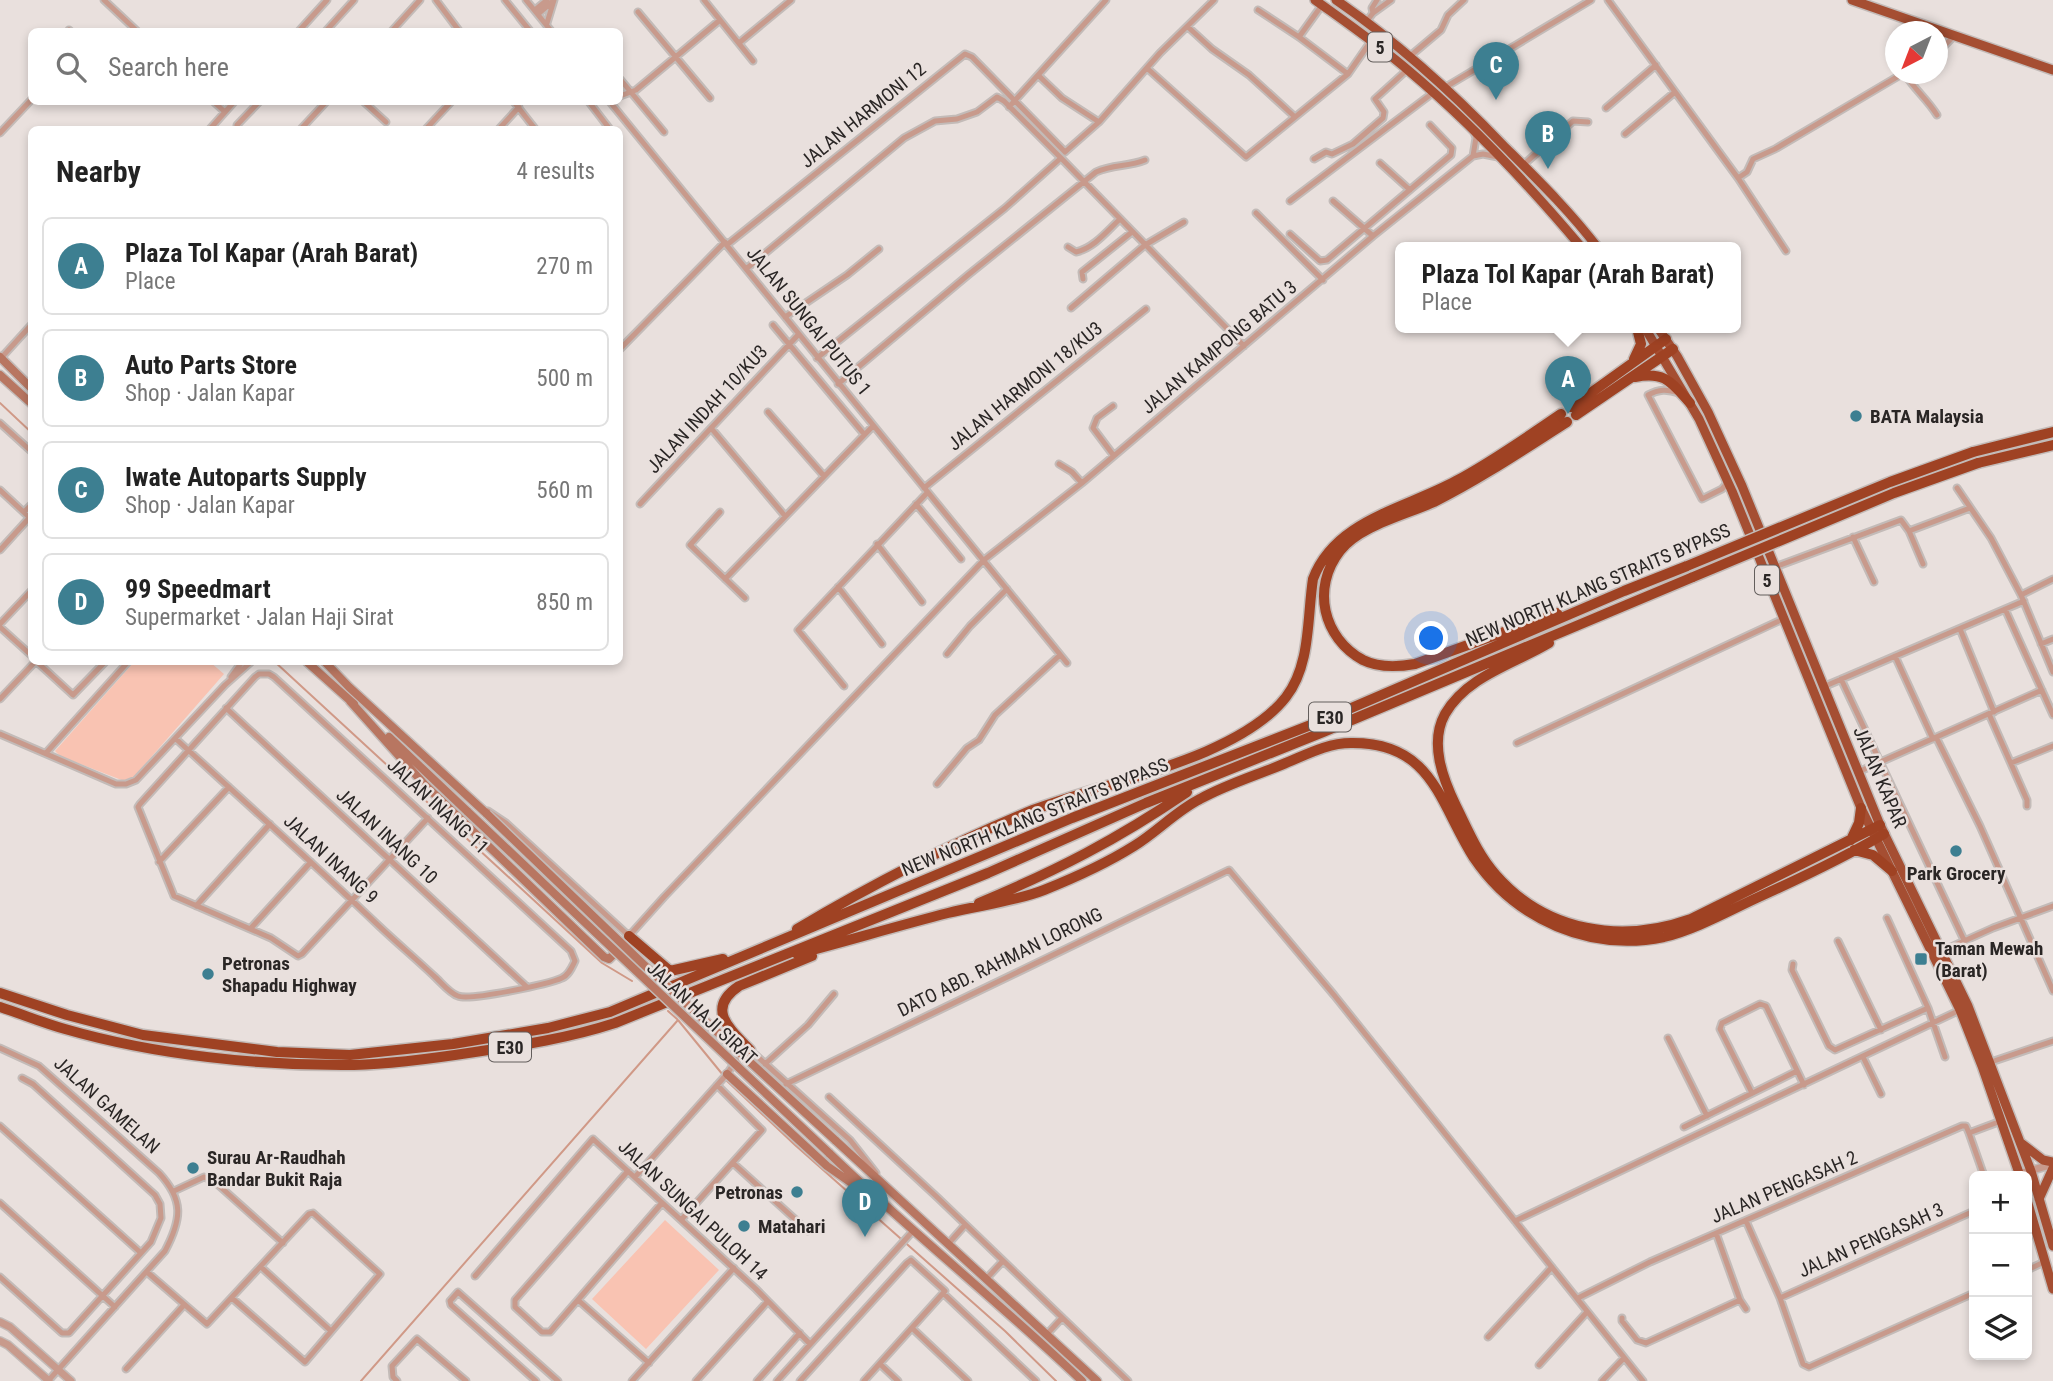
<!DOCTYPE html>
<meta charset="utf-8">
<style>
body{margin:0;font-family:"Roboto Condensed",sans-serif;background:#f2f2f2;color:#222}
.controls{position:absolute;right:21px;bottom:21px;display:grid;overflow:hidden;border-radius:10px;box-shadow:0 4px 10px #0003}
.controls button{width:63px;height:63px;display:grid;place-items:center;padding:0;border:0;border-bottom:2px solid #e0e0e0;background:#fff;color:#222;font:35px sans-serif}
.compass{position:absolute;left:1885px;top:21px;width:63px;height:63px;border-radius:50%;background:#fff;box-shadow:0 4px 10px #0003;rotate:222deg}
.you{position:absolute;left:1432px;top:639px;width:24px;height:24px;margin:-18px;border:5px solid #fff;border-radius:50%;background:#1a73e8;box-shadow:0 0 0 10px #1a73e833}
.badge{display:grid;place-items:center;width:46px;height:46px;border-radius:50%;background:#3d7f91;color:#fff;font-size:23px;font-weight:700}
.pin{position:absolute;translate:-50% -58px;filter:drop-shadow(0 2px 4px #0008)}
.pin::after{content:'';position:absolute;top:37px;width:24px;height:21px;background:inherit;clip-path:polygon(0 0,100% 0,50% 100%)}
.popup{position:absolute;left:1395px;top:242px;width:346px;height:91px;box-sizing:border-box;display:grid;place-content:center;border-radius:10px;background:#fff;filter:drop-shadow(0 2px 5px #0005);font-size:23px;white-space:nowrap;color:#767676}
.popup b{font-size:26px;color:#222}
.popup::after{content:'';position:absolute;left:50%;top:100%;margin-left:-14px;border:14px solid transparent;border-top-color:#fff}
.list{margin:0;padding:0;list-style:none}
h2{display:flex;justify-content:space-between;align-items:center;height:91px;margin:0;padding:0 28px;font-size:30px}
h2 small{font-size:23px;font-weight:400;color:#767676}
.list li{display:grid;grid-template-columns:46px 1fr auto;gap:21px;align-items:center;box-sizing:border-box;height:98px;margin:0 14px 14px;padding:0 14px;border:2px solid #e0e0e0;border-radius:10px}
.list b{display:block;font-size:26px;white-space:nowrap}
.list p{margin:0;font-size:23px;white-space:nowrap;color:#767676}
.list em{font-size:23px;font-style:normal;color:#767676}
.icon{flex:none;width:38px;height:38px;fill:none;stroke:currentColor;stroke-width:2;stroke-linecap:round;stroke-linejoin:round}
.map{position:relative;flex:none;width:2053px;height:1381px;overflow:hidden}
.search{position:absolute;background:#fff;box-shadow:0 4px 10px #0003;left:28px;top:28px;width:595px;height:77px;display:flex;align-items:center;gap:18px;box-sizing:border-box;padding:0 24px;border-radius:10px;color:#767676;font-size:26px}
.panel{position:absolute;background:#fff;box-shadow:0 4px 10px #0003;left:28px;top:126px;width:595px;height:539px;border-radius:10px}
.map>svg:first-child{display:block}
.green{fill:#f9c3b2}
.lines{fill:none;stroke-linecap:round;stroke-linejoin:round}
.stream{stroke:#d09987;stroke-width:2}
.minor-casing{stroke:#c3bbb8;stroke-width:9}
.tertiary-casing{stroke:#c3bbb8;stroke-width:10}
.secondary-casing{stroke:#c3bbb8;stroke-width:11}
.trunk-casing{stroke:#c3bbb8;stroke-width:12}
.motorway-casing{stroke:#c3bbb8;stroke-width:13}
.minor{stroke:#c89a8c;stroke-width:5}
.tertiary{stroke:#c89a8c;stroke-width:7}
.secondary{stroke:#b87661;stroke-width:8}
.trunk{stroke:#a54e32;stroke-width:9}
.motorway{stroke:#9f4223;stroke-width:10}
.secondary-bridge-casing{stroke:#c3bbb8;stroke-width:11;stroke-linecap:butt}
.motorway-bridge-casing{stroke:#c3bbb8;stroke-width:13;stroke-linecap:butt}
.secondary-bridge{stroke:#b87661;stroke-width:8}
.motorway-bridge{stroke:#9f4223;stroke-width:10}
.poi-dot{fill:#3d7f91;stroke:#e9e0dd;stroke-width:2.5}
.labels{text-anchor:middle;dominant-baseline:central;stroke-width:5;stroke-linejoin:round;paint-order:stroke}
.shield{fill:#e9e0dd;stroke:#635e5c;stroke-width:2}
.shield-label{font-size:18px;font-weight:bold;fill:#2a2625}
.street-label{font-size:19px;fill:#2a2625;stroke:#e9e0dd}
.poi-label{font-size:19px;font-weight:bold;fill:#2a2625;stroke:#e9e0dd;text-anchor:start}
</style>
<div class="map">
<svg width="2053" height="1381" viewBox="0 0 2053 1381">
<rect width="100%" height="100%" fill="#e9e0dd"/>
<!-- green -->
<path class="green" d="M134 662H210L224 674 132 779 124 781 60 756 55 751Z
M665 1220 719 1270 646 1349 592 1299Z"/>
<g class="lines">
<!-- stream -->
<path class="stream" d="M0 403 32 433
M275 662 602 963 632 981
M668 1011 677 1019
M726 1080 795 1145 1005 1331 1056 1381
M361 1381 678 1020 723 1075"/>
<!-- minor casing -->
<g class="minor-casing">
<path id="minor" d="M104 0 138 32
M436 0 460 32
M505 0 531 32
M526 0 552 32
M704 0 753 61
M1608 0 1738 178 1786 251
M535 10 547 0
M1258 10 1299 37 1348 74
M638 12 710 98
M1373 13 1372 8 1377 0
M538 14 552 2
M1366 22 1373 13 1391 0
M547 23 554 0
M1188 27 1212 49 1249 75 1295 117
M69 30 71 32
M298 32 327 0
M325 32 354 0
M391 32 420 0
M1299 37 1322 5
M739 43 791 0
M1938 52 1955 35
M1409 57 1441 30 1448 15 1464 0
M1148 69 1246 157 1348 74 1371 41
M1905 74C1915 90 1927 99 1937 115
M1039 76 1062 98 1099 122
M620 79 664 132
M1444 88 1591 0
M620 96 636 90 720 20
M214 102 225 112
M364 102 386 122
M514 102 536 130
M589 102 609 128
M610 102 1067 663
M1009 107 1106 0
M1606 108 1656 65
M209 130 234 102
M237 130V125L259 102
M300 130 326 102
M425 130 451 102
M498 130 519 107
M0 133 32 99
M1625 134 1675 92
M1065 152 1099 122 1160 53 1214 0
M1473 156 1476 138 1474 132
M1061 158 1244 346
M1314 159 1326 152 1332 154 1353 144 1383 118 1384 112 1375 99 1408 69
M1380 163 1410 190
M1523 165 1573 121 1588 122
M1738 178 1747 172 1753 159 1775 149 1902 74
M1290 201 1434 92
M1333 201 1373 236
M1256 213 1323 280
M1290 234 1320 261 1327 260 1451 155 1452 148 1430 125
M728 244 965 54 972 57 1065 152
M1068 247 1076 252C1094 248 1107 231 1120 219
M746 269 904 138 935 121 957 119 977 112 997 97 1004 101 1061 158 1005 208 817 358
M1083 279 1082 272 1132 232
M1071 308 1145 245 1184 222
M785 317 847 275 879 249
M773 325 864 434
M620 349 725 242
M1 358 32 324
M838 384 968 275 1096 172C1113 164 1128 167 1145 160
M1679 393C1667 389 1659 389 1648 395L1702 499 1722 489 1728 482
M1113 406 1097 418 1093 428 1114 456
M768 412 824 476
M0 423 32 452
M711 428 785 516
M1059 464 1072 472 1082 483
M924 488 1146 309
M1957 488 1991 538 2021 595 2053 672
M0 490 31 519
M640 504 798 335
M916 504 961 559
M24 512 32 504
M720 512 690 545 745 598
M1909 531 1970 508
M1853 537 1874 582
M877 544 922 602
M0 550 30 517
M1775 567 1901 520 1909 531 1923 564
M725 579 873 426
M838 587 882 644
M2021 595 2053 579
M2005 609 2053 715
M0 624 32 590
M0 627 32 656
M1960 629 1994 712
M2041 644 2053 639
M947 654 970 626 1007 589
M1895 656 1933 739
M37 662 73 695 105 662
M231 677 242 662
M1841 679 1964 940
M844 686 798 630 927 493
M1823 687 2024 601
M0 699 35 662
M226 708 527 987
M1989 714 2027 800V806
M0 734 116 784H126L136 780 225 685 251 662
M1936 737 1980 826 2053 991
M176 739C244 801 312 862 379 926 397 943 416 959 434 976 441 982 449 993 458 996 470 1001 549 984 562 978 569 975 572 967 575 961L571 951 386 780 274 677 269 674H259L255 677 140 804 138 807 174 896 271 938 298 956 302 954 428 818
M1517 743 1783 619
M46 753 128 662
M2011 763 2053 746
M1858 772 2042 690
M937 784 967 748 979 740 995 715 1060 655
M488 811 506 823 629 936 664 897 984 560 1082 483 1373 236 1473 156 1483 154 1498 157
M159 862 229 787
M196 906 270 824
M1887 918 1928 1008 1945 1057
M251 928 311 862
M1838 941 1881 1030
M1942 951 1993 928 2053 906
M1793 964 1792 970 1829 1046 1835 1050 1928 1008
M1668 1038 1707 1116
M0 1048 39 1066 159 1173C184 1200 182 1219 165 1251L48 1381
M1863 1057 1881 1094
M1991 1062 2053 1041
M765 1064 808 1025 834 994
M786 1084 1229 870 1334 995 1643 1381
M1752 1093 1720 1029 1722 1023 1760 1004 1766 1006 1804 1085
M829 1097 938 1198 1128 1381
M0 1126 141 1253
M1684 1127 1797 1071
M1969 1133 1984 1176
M733 1163 808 1231
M628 1171 515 1300V1307L542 1332H550L662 1203
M635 1177 727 1074 739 1056 750 1050 850 1140 876 1173
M174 1191 204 1177 215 1182 283 1243
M0 1203 115 1307
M681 1220 762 1130 717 1085
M1515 1221 1960 1010
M1746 1221 1780 1298 1803 1364 1809 1367 1974 1293
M1716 1233 1740 1300 1746 1309
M949 1243 965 1225
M261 1267 331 1331
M2027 1270 2044 1262
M147 1272 207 1324 309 1214 313 1213 380 1274 305 1362 232 1298
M475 1276 593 1139 756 1289 810 1344
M0 1277 62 1333H69L151 1242 161 1218 160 1204 155 1195 33 1084 22 1078
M987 1278 1002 1262
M943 1293 1036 1381
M1578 1298 1650 1262 1962 1126H1966L1969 1133 2001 1121
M1780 1298 1974 1211
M578 1300 649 1363
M1622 1318V1321L1637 1340 1646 1343 1740 1300
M912 1328 968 1381
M1048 1333 1062 1318
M1488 1337 1552 1267
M880 1364 898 1381
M1539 1365 1587 1312
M126 1369 184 1305
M397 1381 393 1377 392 1366 417 1339 466 1381
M536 1381 451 1305 450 1301 458 1292 558 1381
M632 1381 734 1268
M696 1381 768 1301
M757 1381 800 1333
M777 1381 913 1231
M800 1381 907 1263 911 1260 945 1291 864 1381
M1602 1381 1624 1358"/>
</g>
<!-- tertiary casing -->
<g class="tertiary-casing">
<path id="tertiary" d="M2019 1174 2053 1164
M0 1322 10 1327 71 1381
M0 1341 8 1345 49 1381"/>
</g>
<!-- secondary casing -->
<g class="secondary-casing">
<path id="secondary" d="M0 357 32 389
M0 375 32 404
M307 662 354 704
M325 662 349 687 487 814
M350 701 425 785 604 957 609 959 621 947
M389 737 468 812
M727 1074 827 1166 863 1191
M835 1140 1097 1381
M829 1153C911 1232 1000 1303 1082 1381"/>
</g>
<!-- trunk casing -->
<g class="trunk-casing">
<path id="trunk" d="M1315 0C1347 23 1379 45 1409 71 1472 124 1529 185 1582 248
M1336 0C1396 41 1452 92 1503 145 1536 178 1569 210 1598 248
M1852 0 2053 70
M1645 328 1699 419 1732 491 1861 808 1960 1010 1982 1066 2020 1176
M1658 328 1677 356 1708 412 1742 486 1880 825 1968 1006 2031 1171 2053 1246
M2021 1143 2043 1160 2053 1162
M2039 1199 2053 1168
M2027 1200 2053 1289"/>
</g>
<!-- motorway casing -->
<g class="motorway-casing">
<path id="motorway" d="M1634 359 1641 344 1637 328
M1635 377C1665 371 1671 382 1690 403
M1571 407 1666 339
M1576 415 1673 349
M1973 452 2053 432
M1978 463 2053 445
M1557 613 1415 664C1398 667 1379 668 1363 660 1323 638 1311 588 1340 551 1359 526 1405 515 1434 502 1480 479 1523 450 1567 422
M1549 643C1514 664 1467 676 1445 714 1429 743 1443 779 1456 806 1468 830 1478 855 1496 875 1546 932 1621 944 1691 919L1880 825
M1851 840 1859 823 1861 808
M1854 850 1873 855 1892 871
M979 903C1056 871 1118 839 1187 792
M797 929C873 884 952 843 1033 810 1106 782 1239 758 1286 697 1311 665 1307 617 1313 579 1335 520 1405 509 1456 481 1492 462 1527 437 1561 414
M629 936 670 971 723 959
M797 954C847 941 897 926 948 913 980 905 1013 902 1044 890 1074 878 1107 863 1134 846 1157 832 1176 811 1200 799 1225 785 1254 776 1281 765 1304 756 1326 743 1351 743 1433 742 1439 803 1474 858 1516 920 1590 952 1664 937 1697 929 1730 910 1761 896 1803 877 1845 857 1884 834
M0 993 67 1015 143 1035 277 1052 350 1055 453 1044 548 1028 610 1012 1072 818 1321 721 1624 591 1687 566
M0 1007C22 1014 43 1023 65 1029 155 1055 261 1066 354 1065 394 1064 436 1058 475 1052 523 1045 569 1038 615 1023L988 873 1146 803 1323 732 1693 577
M750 1050C730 1029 705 1009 739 986L812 956"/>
</g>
<!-- minor -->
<use href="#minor" class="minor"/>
<!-- tertiary -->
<use href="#tertiary" class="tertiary"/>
<!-- secondary -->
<use href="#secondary" class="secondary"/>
<!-- trunk -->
<use href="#trunk" class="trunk"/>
<!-- motorway -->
<use href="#motorway" class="motorway"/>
<!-- secondary-bridge casing -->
<g class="secondary-bridge-casing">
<path id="secondary-bridge" d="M468 812 829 1153
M487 814 643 964 835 1140"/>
</g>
<!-- motorway-bridge casing -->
<g class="motorway-bridge-casing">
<path id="motorway-bridge" d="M1687 566 1890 482 1973 452
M1693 577 1894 493 1978 463"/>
</g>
<!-- secondary-bridge -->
<use href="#secondary-bridge" class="secondary-bridge"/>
<!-- motorway-bridge -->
<use href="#motorway-bridge" class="motorway-bridge"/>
</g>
<!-- markers -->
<g class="poi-dot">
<circle cx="1856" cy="416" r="7"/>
<circle cx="1956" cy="851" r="7"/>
<rect x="1914" y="952" width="14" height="14" rx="3.5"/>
<circle cx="208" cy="974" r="7"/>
<circle cx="193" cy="1168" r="7"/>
<circle cx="797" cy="1192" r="7"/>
<circle cx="744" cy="1226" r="7"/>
</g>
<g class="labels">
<!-- shield labels -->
<g class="shield">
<rect x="1368" y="32.5" width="24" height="29" rx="5"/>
<rect x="1755" y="565.5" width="24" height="29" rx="5"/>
<rect x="1309" y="702.5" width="42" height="29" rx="5"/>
<rect x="489" y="1032.5" width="42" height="29" rx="5"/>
</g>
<g class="shield-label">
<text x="1380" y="47">5</text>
<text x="1767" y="580">5</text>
<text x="1330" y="717">E30</text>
<text x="510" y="1047">E30</text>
</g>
<!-- street labels -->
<g class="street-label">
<text transform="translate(863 115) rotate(-39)">JALAN HARMONI 12</text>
<text transform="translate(809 321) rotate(51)">JALAN SUNGAI PUTUS 1</text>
<text transform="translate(1219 347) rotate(-40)">JALAN KAMPONG BATU 3</text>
<text transform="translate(1025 386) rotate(-39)">JALAN HARMONI 18/KU3</text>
<text transform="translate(707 409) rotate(-47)">JALAN INDAH 10/KU3</text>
<text transform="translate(1598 585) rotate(-23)">NEW NORTH KLANG STRAITS BYPASS</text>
<text transform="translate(1880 777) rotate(67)">JALAN KAPAR</text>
<text transform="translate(438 806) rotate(43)">JALAN INANG 11</text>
<text transform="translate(1035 817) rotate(-22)">NEW NORTH KLANG STRAITS BYPASS</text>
<text transform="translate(387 836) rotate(43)">JALAN INANG 10</text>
<text transform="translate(331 859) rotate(43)">JALAN INANG 9</text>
<text transform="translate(1000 962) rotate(-26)">DATO ABD. RAHMAN LORONG</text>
<text transform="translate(702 1013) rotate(43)">JALAN HAJI SIRAT</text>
<text transform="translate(107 1105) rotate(42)">JALAN GAMELAN</text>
<text transform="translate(1784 1187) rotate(-23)">JALAN PENGASAH 2</text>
<text transform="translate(693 1210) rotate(43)">JALAN SUNGAI PULOH 14</text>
<text transform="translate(1871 1240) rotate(-24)">JALAN PENGASAH 3</text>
</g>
<!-- poi labels -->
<g class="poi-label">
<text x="1870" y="416">BATA Malaysia</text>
<text x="1956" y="873" text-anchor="middle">Park Grocery</text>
<text x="1935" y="948">Taman Mewah<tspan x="1935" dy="22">(Barat)</tspan></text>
<text x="222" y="963">Petronas<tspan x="222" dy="22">Shapadu Highway</tspan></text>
<text x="207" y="1157">Surau Ar-Raudhah<tspan x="207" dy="22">Bandar Bukit Raja</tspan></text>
<text x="783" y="1192" text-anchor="end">Petronas</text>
<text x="758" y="1226">Matahari</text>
</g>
</g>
</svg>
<div class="controls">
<button>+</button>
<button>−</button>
<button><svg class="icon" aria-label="layers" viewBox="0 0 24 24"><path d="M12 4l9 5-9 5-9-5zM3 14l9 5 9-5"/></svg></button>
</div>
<svg class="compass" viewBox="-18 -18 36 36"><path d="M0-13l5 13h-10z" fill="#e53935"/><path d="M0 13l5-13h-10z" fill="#767676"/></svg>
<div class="you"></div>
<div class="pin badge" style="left:1568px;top:414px">A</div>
<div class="popup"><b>Plaza Tol Kapar (Arah Barat)</b>Place</div>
<div class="pin badge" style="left:1548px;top:169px">B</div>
<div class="pin badge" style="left:1496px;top:100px">C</div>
<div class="pin badge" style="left:865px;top:1237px">D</div>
<div class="search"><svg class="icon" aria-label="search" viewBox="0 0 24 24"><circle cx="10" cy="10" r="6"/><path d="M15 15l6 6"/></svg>Search here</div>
<section class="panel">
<h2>Nearby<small>4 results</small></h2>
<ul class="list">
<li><span class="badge">A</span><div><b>Plaza Tol Kapar (Arah Barat)</b><p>Place</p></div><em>270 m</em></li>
<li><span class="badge">B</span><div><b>Auto Parts Store</b><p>Shop · Jalan Kapar</p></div><em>500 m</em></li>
<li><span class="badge">C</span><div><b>Iwate Autoparts Supply</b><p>Shop · Jalan Kapar</p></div><em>560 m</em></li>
<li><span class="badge">D</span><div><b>99 Speedmart</b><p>Supermarket · Jalan Haji Sirat</p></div><em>850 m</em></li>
</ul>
</section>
</div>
